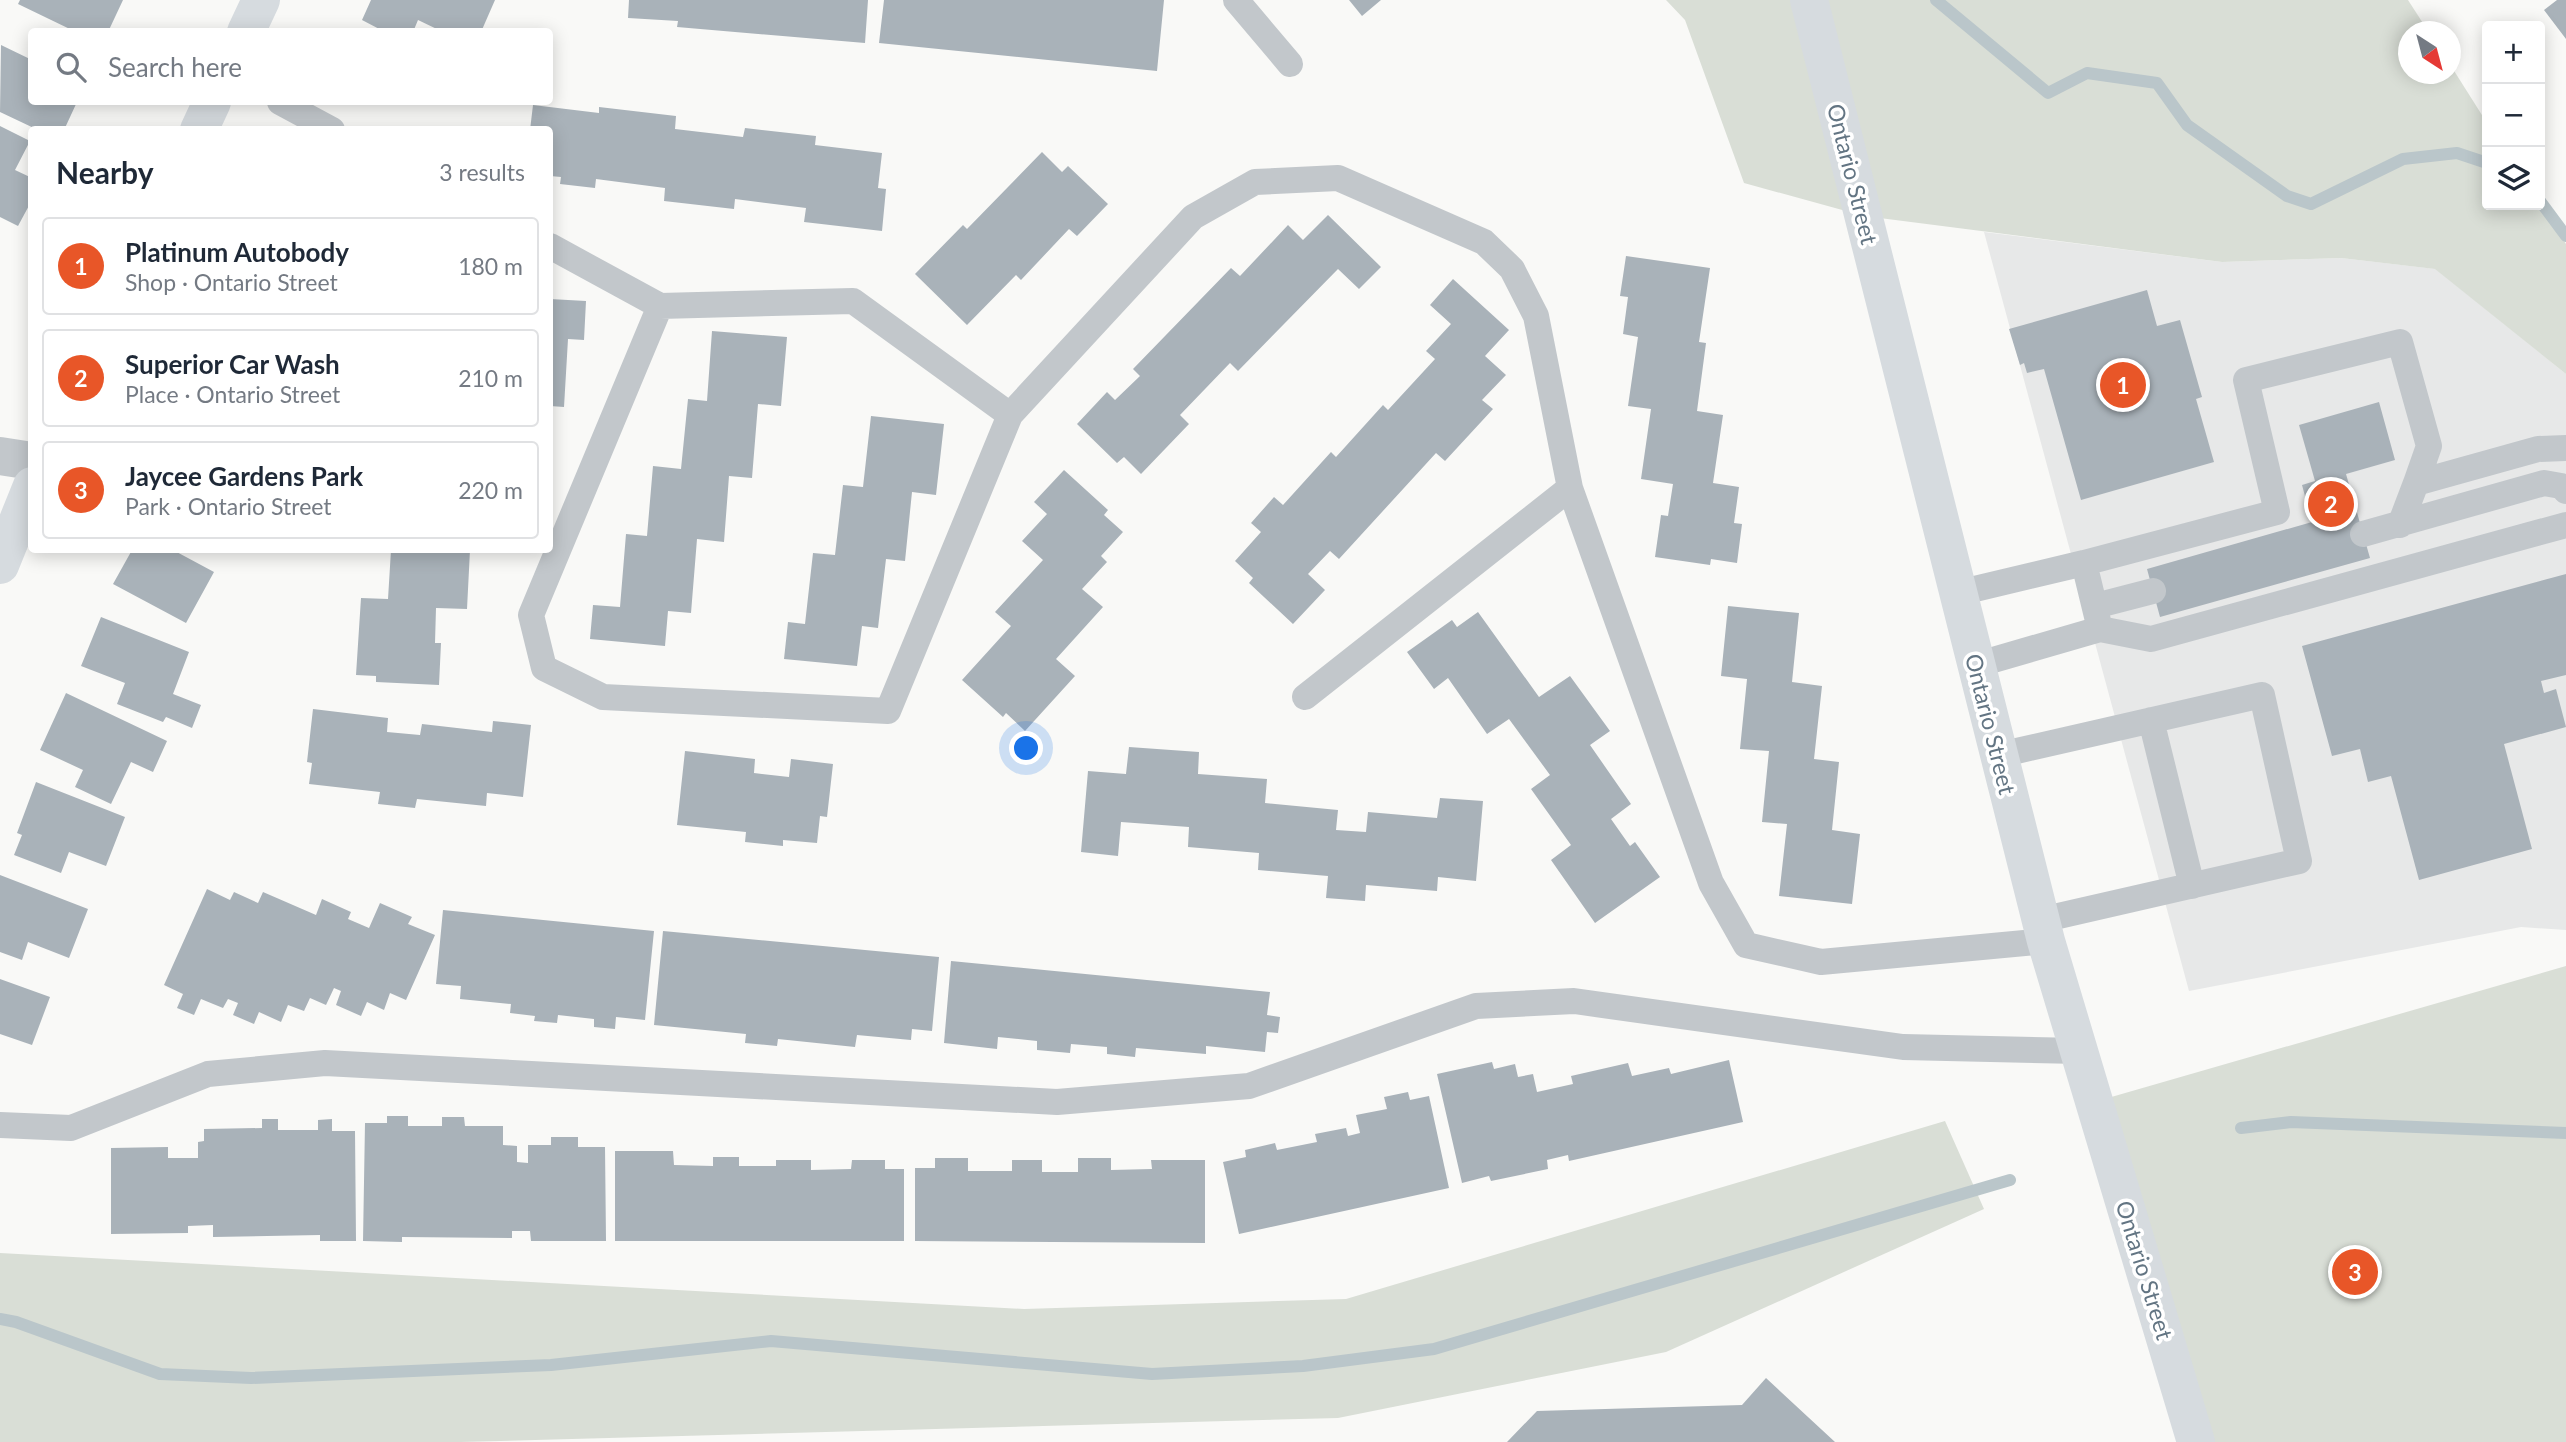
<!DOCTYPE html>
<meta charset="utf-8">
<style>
body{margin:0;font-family:Lato,sans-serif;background:#f2f2f3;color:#1f2937}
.controls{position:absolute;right:21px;top:21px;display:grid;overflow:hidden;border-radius:7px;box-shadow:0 4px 18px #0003}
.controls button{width:63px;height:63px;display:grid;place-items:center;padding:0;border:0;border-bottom:2px solid #e0e1e3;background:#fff;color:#1f2937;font:35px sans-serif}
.compass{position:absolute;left:2398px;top:21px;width:63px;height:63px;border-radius:50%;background:#fff;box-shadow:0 4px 18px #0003;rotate:144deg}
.you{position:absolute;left:1027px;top:749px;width:24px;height:24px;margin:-18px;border:5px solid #fff;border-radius:50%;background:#1a73e8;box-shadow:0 0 0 10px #1a73e833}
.badge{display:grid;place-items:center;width:46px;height:46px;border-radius:50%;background:#e85628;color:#fff;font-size:23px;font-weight:700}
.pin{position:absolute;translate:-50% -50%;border:4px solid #fff;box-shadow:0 2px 7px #0006}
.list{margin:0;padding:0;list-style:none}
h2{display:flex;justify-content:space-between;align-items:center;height:91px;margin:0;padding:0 28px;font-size:30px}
h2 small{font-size:23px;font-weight:400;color:#747a83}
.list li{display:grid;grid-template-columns:46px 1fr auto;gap:21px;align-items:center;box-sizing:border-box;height:98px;margin:0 14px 14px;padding:0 14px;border:2px solid #e0e1e3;border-radius:7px}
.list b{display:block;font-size:26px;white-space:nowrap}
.list p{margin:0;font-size:23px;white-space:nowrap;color:#747a83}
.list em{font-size:23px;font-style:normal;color:#747a83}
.icon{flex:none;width:38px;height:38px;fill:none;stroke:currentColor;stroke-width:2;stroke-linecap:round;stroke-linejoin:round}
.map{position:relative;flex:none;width:2566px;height:1442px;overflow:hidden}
.search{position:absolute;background:#fff;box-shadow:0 4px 18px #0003;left:28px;top:28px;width:525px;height:77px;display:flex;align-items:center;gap:18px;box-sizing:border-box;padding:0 24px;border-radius:7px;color:#747a83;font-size:26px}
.panel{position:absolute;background:#fff;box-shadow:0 4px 18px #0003;left:28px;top:126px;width:525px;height:427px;border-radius:7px}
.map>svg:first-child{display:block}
.built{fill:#e7e8e8}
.green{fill:#d9ded6}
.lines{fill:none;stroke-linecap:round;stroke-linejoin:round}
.stream{stroke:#bac6ca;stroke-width:12}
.building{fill:#a9b2b9}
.lane{stroke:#c2c7cb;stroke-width:26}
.street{stroke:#c2c7cb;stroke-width:38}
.secondary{stroke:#d6dbdf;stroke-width:38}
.labels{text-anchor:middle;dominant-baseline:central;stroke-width:7;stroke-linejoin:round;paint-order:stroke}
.street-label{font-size:23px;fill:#637583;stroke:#fff}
</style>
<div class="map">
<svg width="2566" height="1442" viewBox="0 0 2566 1442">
<rect width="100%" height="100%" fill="#f9f9f7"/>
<!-- built -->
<path class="built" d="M1984 232 2222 262 2341 258 2436 269 2566 374V930L2521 927 2189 991Z"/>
<!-- green -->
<path class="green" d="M1666 0H2408L2428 31 2408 32V74H2450L2451 66 2487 123V205L2540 204 2566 244V374L2435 269 2341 258 2222 262 1864 216 1744 183 1685 20Z
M2566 966V1442H2196L2094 1102Z
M1945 1121 1984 1209 1666 1352 1338 1418 461 1442H0V1253L1024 1309 1346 1299Z"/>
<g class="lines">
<!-- stream -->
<path class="stream" d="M1936 0 2048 93 2087 73 2157 83 2187 125 2287 196 2311 204 2403 159 2457 153 2487 163
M2540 201 2566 236
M2241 1128 2291 1122 2566 1133
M0 1319 16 1322 160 1374 251 1378 551 1365 771 1341 1152 1374 1303 1366 1434 1349 2010 1180"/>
</g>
<!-- building -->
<path class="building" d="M20 0H123L108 32H76L18 4Z
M371 0H495L481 32H443L418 20 413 32H385L362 20Z
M629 0H868L865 43 677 27 678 21 628 18Z
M884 0H1164L1157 71 879 43Z
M1349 0H1381L1362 16Z
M2557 0H2566V39L2544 10Z
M1 45 32 60V102H77L64 130H38L0 112Z
M533 105 599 113V107L676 116 675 129 743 137 745 128 816 136 815 145 882 153 878 188 886 189 882 231 804 222 806 208 735 199 734 209 664 201 665 188 596 179 595 188 560 184 561 177 550 176V130H530Z
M0 126 30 141 15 170 32 178V200L18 226 0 217Z
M1042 152 1062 172 1068 166 1108 204 1077 236 1069 229 1021 280 1016 275 967 325 915 274 963 225 967 229Z
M1328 215 1381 267 1359 289 1338 269 1238 371 1230 363 1180 415 1189 424 1141 474 1124 457 1117 463 1077 424 1107 392 1115 400 1140 376 1133 369 1231 268 1240 276 1288 225 1303 240Z
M1626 256 1710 268 1699 342 1706 343 1697 411 1723 415 1713 483 1739 487 1734 523 1742 524 1737 563 1711 559 1710 565 1655 557 1661 515 1668 516 1673 484 1641 479 1651 409 1628 406 1638 337 1623 334 1628 297 1620 296Z
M1453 279 1509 330 1485 356 1506 375 1482 400 1493 409 1445 461 1436 453 1339 559 1330 551 1308 574 1325 590 1293 624 1249 583 1253 578 1235 561 1261 532 1251 523 1274 497 1283 505 1331 452 1336 457 1383 405 1388 410 1435 359 1426 351 1451 324 1430 305Z
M2147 290 2157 326 2180 320 2202 397 2196 399 2214 462 2081 500 2044 369 2027 373 2024 363 2020 365 2009 329Z
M550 299 586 301 584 340 568 339 564 407 550 406Z
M712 331 787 337 781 406 758 404 752 478 729 476 724 542 697 539 691 613 668 611 665 646 590 639 593 605 620 607 626 534 647 536 653 466 681 469 688 399 707 401Z
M2379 402 2395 460 2346 474 2370 558 2160 617 2147 569 2312 522 2302 485 2315 481 2299 425Z
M871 416 944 424 936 495 912 492 905 561 886 559 878 628 862 626 857 666 784 659 788 622 805 624 813 553 835 555 843 485 863 487Z
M1064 470 1108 510 1104 515 1123 532 1101 556 1107 562 1082 589 1103 607 1056 659 1075 676 1025 731 1006 713 1003 717 962 680 1011 626 995 612 1043 560 1022 541 1047 514 1034 502Z
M132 550H173L214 572 186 623 113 584Z
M391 550H470L467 609 436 608 435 643H441L439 685 376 682V676L356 675 361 598 388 599Z
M2566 574V675L2541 681 2544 693 2556 689 2566 727 2504 744 2532 849 2419 880 2391 776 2368 782 2360 749 2332 756 2302 646Z
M1728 606 1799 613 1792 682 1822 686 1814 759 1839 762 1832 830 1860 834 1852 904 1779 896 1787 824 1762 822 1769 751 1740 749 1747 679 1721 676Z
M1478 612 1539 697 1570 676 1610 731 1590 745 1631 804 1611 819 1630 846 1635 842 1660 877 1595 923 1551 860 1571 845 1531 789 1550 775 1509 719 1487 734 1448 678 1434 689 1407 652 1452 620 1457 627Z
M101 617 189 652 173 694 201 705 192 728 166 717 163 722 117 704 125 683 81 666Z
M66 693 167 741 153 772 131 762 111 804 75 787 83 770 40 750Z
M313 709 388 718 387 732 420 735 422 724 492 732 493 721 531 725 523 797 487 793 486 806 417 799 415 808 378 804 380 792 309 784 312 763 307 762Z
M1129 747 1199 752 1198 774 1267 779 1265 803 1338 810 1336 830 1366 832 1368 812 1437 818 1440 798 1483 801 1476 881 1438 877 1437 891 1366 885 1365 901 1326 898 1328 876 1258 870 1259 853 1188 847 1189 827 1121 822 1118 856 1081 852 1088 771 1126 774Z
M685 751 755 759 754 773 789 777 791 759 833 764 827 817 820 816 817 843 783 840V846L745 842 746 832 677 825Z
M36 782 125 817 106 866 69 852 61 873 14 855 22 835 17 833Z
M0 875 88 909 69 958 28 942 22 960 0 952Z
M207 889 230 900 234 892 258 903 263 892 316 915 322 899 351 912 348 919 369 928 380 903 412 917 408 924 435 935 406 1000 390 993 384 1010 367 1002 361 1016 336 1005 341 991 334 988 326 1005 310 998 304 1011 288 1005 281 1022 259 1012 254 1024 233 1015 238 1003 228 999 223 1008 201 999 194 1015 177 1008 183 994 164 985Z
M443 910 654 931 645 1020 616 1017 615 1029 594 1027V1019L558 1015 557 1023 534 1021 535 1016 510 1013 511 1004 460 999 461 986 436 984Z
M663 931 939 957 932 1031 912 1029 911 1040 857 1035 855 1047 778 1039 777 1046 745 1043 746 1034 654 1025Z
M951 961 1270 992 1267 1015 1280 1017 1278 1033 1267 1032 1265 1052 1206 1046V1054L1136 1048 1135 1057 1107 1054V1047L1071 1044 1070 1053 1037 1050V1041L998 1037 997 1049 944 1043Z
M0 979 50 997 32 1045 0 1034Z
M1729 1060 1743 1122 1569 1161 1568 1155 1547 1160 1548 1169 1491 1181 1489 1176 1462 1183 1437 1074 1492 1062 1494 1069 1515 1064 1518 1077 1533 1074 1537 1092 1573 1084 1571 1076 1628 1063 1632 1076 1669 1068 1671 1074Z
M1408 1092 1410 1100 1429 1096 1449 1188 1239 1234 1223 1162 1246 1157 1245 1150 1275 1143 1277 1150 1317 1142 1315 1134 1346 1128 1348 1136 1360 1133 1356 1115 1387 1109 1384 1097Z
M387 1116H408V1126H442V1117H464L465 1126H503V1145L517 1146V1162L528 1163V1145H551V1137H578V1147H605L606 1241H531L530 1231H512V1238L402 1237V1242L363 1241 365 1123H387Z
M262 1119H278V1130H318V1120L332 1119V1131H355L356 1241H320V1235L213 1237V1225L188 1226V1233L111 1234V1148L168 1147V1158H198V1142L204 1141V1129L262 1128Z
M615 1151H673L674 1165 713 1166V1157H739V1166H776V1160H811V1170L851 1169 852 1160H885V1169H904V1241H615Z
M935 1158H968V1171H1012V1160H1042V1172H1078V1158H1111V1170L1152 1169 1151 1160H1205V1243L915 1241V1168H935Z
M1766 1378 1835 1442H1507L1537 1411 1742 1405Z"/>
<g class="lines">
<!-- lane -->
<path class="lane" d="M1236 0 1290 64
M280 102 332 130
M550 246 660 306 853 301 1010 415
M660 306 531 615 544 668 603 697 888 711 1010 415 1193 217 1255 182 1338 178 1484 242 1512 269 1536 316 1570 488 1711 883 1746 945 1821 962 2046 941
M2400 525 2416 483 2538 449 2566 448
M2363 534 2544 483 2561 486 2566 491
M2084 563 2277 512 2246 380 2400 342 2429 446 2416 483
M1958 593 2084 563 2100 629
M2095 606 2153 591
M1976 665 2100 629 2151 639 2566 525
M1305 697 1570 488
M2151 720 2192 886
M1999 755 2262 695 2299 861 2041 920
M0 1125 71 1128 208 1074 325 1063 1057 1102 1249 1086 1476 1006 1574 1001 1903 1047 2080 1051"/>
<!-- street -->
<path class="street" d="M0 456 32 461"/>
<!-- secondary -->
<path class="secondary" d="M1809 0 2046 941 2196 1442
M246 32 261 0
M199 130 212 102
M0 565 32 486"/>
</g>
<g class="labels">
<!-- street labels -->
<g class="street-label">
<text transform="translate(1853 174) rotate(76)">Ontario Street</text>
<text transform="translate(1991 724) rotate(76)">Ontario Street</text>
<text transform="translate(2145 1270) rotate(73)">Ontario Street</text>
</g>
</g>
</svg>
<div class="controls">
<button>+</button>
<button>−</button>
<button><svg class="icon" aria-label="layers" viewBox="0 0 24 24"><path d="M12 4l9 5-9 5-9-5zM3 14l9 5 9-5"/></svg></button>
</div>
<svg class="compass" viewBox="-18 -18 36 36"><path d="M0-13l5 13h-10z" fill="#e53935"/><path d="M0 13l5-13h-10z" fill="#747a83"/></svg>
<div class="you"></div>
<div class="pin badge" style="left:2123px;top:385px">1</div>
<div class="pin badge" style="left:2331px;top:504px">2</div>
<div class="pin badge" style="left:2355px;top:1272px">3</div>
<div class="search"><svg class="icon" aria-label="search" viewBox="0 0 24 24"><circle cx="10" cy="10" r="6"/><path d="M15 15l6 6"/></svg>Search here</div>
<section class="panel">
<h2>Nearby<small>3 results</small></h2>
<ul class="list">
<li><span class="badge">1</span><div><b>Platinum Autobody</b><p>Shop · Ontario Street</p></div><em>180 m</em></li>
<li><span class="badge">2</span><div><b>Superior Car Wash</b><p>Place · Ontario Street</p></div><em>210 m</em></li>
<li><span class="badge">3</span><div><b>Jaycee Gardens Park</b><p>Park · Ontario Street</p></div><em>220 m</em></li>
</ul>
</section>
</div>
